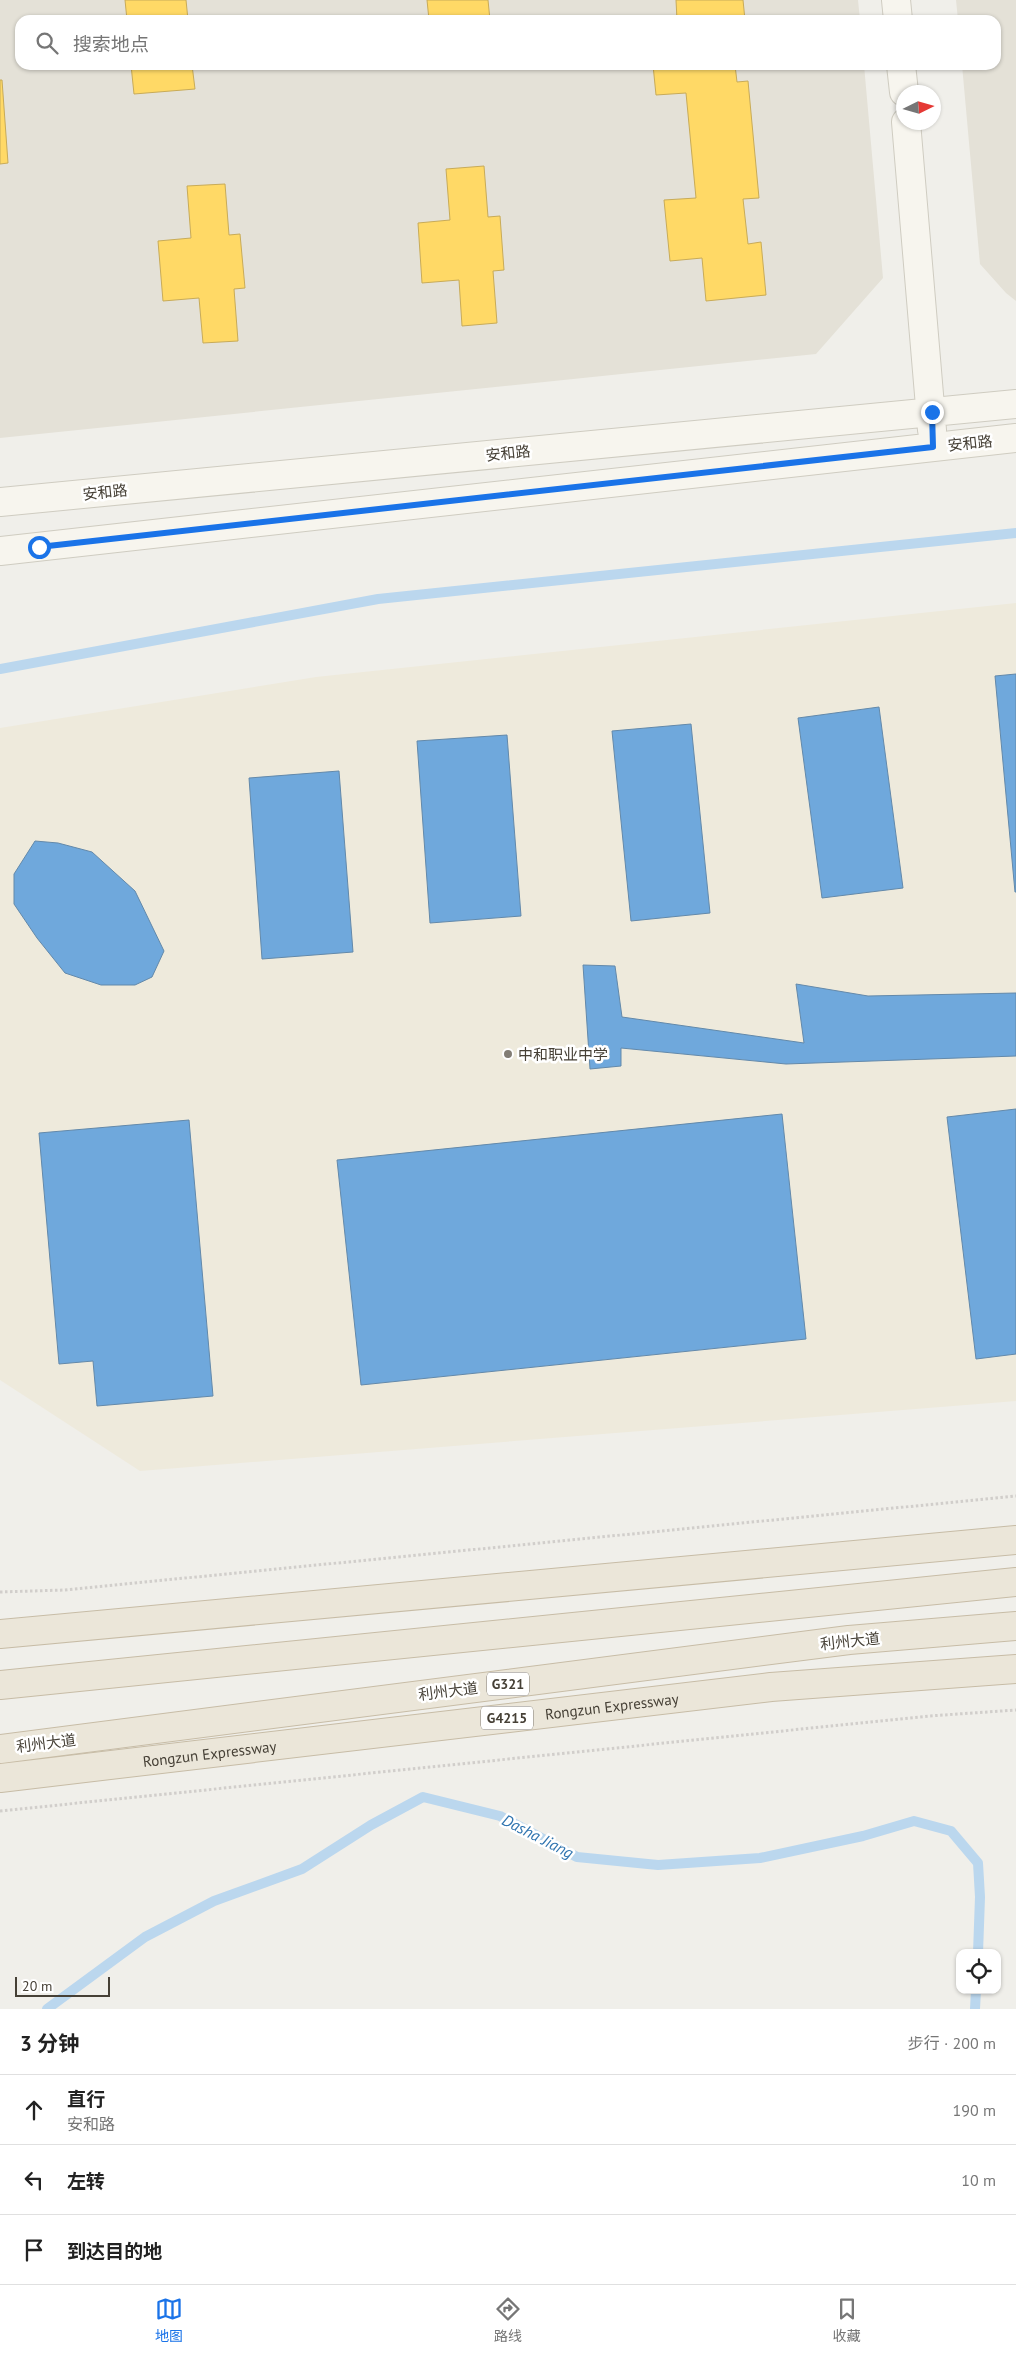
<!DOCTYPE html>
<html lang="zh">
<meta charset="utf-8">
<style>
body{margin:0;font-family:"PT Sans","Noto Sans SC",sans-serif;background:#f2f2f2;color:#222}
.controls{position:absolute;right:15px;bottom:15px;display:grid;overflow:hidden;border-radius:10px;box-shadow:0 1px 4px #0004}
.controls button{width:45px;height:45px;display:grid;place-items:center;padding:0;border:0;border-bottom:1px solid #e0e0e0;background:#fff;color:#222;font:25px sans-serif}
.compass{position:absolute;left:896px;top:85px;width:45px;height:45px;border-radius:50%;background:#fff;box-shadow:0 1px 4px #0004;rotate:85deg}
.scale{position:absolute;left:15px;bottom:12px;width:95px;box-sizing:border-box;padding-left:5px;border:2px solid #464036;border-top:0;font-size:14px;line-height:18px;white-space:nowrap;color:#464036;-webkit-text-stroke:4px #fff;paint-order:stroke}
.stop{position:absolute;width:15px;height:15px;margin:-11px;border:4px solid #1a73e8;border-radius:50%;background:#fff}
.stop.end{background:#1a73e8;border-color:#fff;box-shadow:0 1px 5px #0008}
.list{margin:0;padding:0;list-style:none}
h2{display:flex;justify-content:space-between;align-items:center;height:65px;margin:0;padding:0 20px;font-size:21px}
h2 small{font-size:16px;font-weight:400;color:#767676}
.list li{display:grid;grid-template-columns:32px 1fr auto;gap:15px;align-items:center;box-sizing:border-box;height:70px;padding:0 20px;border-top:1px solid #e0e0e0}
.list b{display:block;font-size:19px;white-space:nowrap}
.list p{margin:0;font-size:16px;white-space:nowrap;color:#767676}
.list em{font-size:16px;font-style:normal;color:#767676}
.icon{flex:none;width:28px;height:28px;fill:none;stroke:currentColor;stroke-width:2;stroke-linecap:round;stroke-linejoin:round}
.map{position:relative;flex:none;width:1016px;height:2009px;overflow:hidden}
.search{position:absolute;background:#fff;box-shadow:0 1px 4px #0004;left:15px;right:15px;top:15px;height:55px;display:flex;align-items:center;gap:12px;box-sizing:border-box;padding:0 18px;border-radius:15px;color:#767676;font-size:19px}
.sheet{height:275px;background:#fff}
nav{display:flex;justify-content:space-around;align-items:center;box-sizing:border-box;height:70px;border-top:1px solid #e0e0e0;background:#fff;font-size:14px;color:#767676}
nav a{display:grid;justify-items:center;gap:2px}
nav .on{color:#1a73e8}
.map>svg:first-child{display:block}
.residential{fill:#e4e1d7}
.education{fill:#eeeadc}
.homes{fill:#ffd966;stroke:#c8ab58}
.schools{fill:#6fa8dc;stroke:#6389aa}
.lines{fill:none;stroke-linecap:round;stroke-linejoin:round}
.stream{stroke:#bbd7ee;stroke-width:10}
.secondary-casing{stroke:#cfccc1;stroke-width:30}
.highway-casing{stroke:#c7bca6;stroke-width:30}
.path{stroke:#d1cecb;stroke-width:3;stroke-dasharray:2.5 2.5;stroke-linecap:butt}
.secondary{stroke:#f7f5ee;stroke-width:28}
.highway{stroke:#ebe6d9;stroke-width:28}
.route{stroke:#1a73e8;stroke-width:6}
.poi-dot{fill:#827d75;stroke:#fff;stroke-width:2}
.labels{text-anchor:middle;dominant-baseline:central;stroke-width:5;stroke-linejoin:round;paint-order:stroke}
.shield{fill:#fff;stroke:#7e7972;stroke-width:1}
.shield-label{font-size:14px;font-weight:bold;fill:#464036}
.street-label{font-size:15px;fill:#464036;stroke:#fff}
.poi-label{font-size:15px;fill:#464036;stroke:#fff;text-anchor:start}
.water-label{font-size:16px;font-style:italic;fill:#3175b0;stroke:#fff}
</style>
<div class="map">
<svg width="1016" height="2009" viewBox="0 0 1016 2009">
<rect width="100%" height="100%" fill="#f0efea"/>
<!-- residential -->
<path class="residential" d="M0 0H858L860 20H20V65H864L883 278 816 354 0 438Z
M956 0H1016V301L1006 293 980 264 962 65H996V20H958Z"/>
<!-- education -->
<path class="education" d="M1016 603V1401L140 1471 0 1380V728L316 677Z"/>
<!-- homes -->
<path class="homes" d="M125 0H186L188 20H127Z
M427 0H488L490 20H429Z
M676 0H743L745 20H677Z
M131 65H192L195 89 134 94Z
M653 65H735L737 82 748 81 759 198 743 199 748 244 761 242 766 295 706 301 702 258 670 261 664 200 696 198 686 93 656 95Z
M0 80H2L8 163 0 164Z
M484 166 488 217 500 216 504 270 493 271 497 323 462 326 459 280 422 283 418 223 450 220 446 169Z
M225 184 229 235 240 234 245 288 234 289 238 341 203 343 199 298 163 301 158 241 191 238 187 186Z"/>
<!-- schools -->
<path class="schools" d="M1016 674V892H1015L995 676Z
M879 707 903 888 822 898 798 718Z
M691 724 710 913 631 921 612 731Z
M507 735 521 916 430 923 417 741Z
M339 771 353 952 262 959 249 778Z
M35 841 58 843 92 852 135 891 164 951 152 977 135 985H101L65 973 37 938 14 904V874Z
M583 965 615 966 622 1017 804 1043 796 984 868 996 1016 993V1056L786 1064 621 1048V1066L590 1069Z
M1016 1109V1354L976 1359 947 1117Z
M782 1114 806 1339 361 1385 337 1160Z
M189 1120 213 1396 97 1406 93 1361 59 1364 39 1133Z"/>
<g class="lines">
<!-- stream -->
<path class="stream" d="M0 669 378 599 1016 533
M47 2009 145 1937 214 1901 302 1869 371 1825 423 1797 500 1816 577 1857 658 1865 760 1858 863 1836 914 1821 951 1831 978 1863 980 1897 978 1953
M975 2009 976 1990"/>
<!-- secondary casing -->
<g class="secondary-casing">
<path id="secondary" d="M896 0 898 20
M901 65 904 92
M906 122 932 430
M0 502 1016 404
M0 551 1016 438"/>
</g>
<!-- highway casing -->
<g class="highway-casing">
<g id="highway">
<path d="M0 1634 1016 1540"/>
<path d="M0 1685 1016 1582"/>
<path d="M0 1749 849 1640 1016 1626"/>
<path id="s1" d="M0 1778 771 1687 1016 1669"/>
</g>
</g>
<!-- path -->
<path class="path" d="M0 1592 64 1590 1016 1496
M0 1811 929 1716 1016 1710"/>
<!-- secondary -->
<use href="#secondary" class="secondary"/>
<!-- highway -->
<use href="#highway" class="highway"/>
</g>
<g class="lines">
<!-- route -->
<path class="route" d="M39 547 933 447 932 412"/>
</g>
<!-- markers -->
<circle class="poi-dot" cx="508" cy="1054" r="5"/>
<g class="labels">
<!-- shield labels -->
<g class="shield">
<rect x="487" y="1672.5" width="42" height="23" rx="4"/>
<rect x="481" y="1706.5" width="52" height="23" rx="4"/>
</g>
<g class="shield-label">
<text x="508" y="1684">G321</text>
<text x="507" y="1718">G4215</text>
</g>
<!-- street labels -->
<g class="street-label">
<text transform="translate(970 443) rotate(-6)">安和路</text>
<text transform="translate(508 453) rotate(-6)">安和路</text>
<text transform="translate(105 492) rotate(-6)">安和路</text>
<text transform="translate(850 1641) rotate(-6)">利州大道</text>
<text transform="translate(448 1691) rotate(-7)">利州大道</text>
<text stroke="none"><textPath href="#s1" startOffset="616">Rongzun Expressway</textPath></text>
<text transform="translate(46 1743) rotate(-7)">利州大道</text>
<text stroke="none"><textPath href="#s1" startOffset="211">Rongzun Expressway</textPath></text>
</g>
<!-- poi labels -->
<g class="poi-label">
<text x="518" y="1054">中和职业中学</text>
</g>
<!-- water labels -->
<g class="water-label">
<text transform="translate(538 1836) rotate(27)">Dasha Jiang</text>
</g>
</g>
</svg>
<div class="controls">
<button><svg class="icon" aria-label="locate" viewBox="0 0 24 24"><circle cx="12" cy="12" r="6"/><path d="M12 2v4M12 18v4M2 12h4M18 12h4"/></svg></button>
</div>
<svg class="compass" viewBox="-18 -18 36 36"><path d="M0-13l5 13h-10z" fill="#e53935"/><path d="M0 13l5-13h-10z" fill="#767676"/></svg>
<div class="scale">20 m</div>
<div class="stop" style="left:39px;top:547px"></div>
<div class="stop end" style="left:932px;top:412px"></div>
<div class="search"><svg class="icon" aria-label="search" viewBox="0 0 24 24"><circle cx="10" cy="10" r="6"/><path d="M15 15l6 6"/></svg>搜索地点</div>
</div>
<section class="sheet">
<h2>3 分钟<small>步行 · 200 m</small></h2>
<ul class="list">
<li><svg class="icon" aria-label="ahead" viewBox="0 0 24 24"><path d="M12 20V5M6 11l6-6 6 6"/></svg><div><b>直行</b><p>安和路</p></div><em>190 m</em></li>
<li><svg class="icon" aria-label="left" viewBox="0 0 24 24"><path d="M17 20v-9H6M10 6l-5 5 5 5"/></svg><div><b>左转</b></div><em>10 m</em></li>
<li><svg class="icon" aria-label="arrive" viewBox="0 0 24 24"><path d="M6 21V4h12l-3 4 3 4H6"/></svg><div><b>到达目的地</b></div></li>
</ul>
</section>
<nav>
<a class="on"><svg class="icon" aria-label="map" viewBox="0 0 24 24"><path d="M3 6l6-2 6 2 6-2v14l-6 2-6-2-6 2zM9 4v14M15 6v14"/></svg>地图</a>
<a><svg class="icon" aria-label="directions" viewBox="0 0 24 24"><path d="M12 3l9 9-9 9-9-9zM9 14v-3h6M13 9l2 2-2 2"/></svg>路线</a>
<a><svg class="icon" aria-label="saved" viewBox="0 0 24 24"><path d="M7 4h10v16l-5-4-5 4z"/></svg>收藏</a>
</nav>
